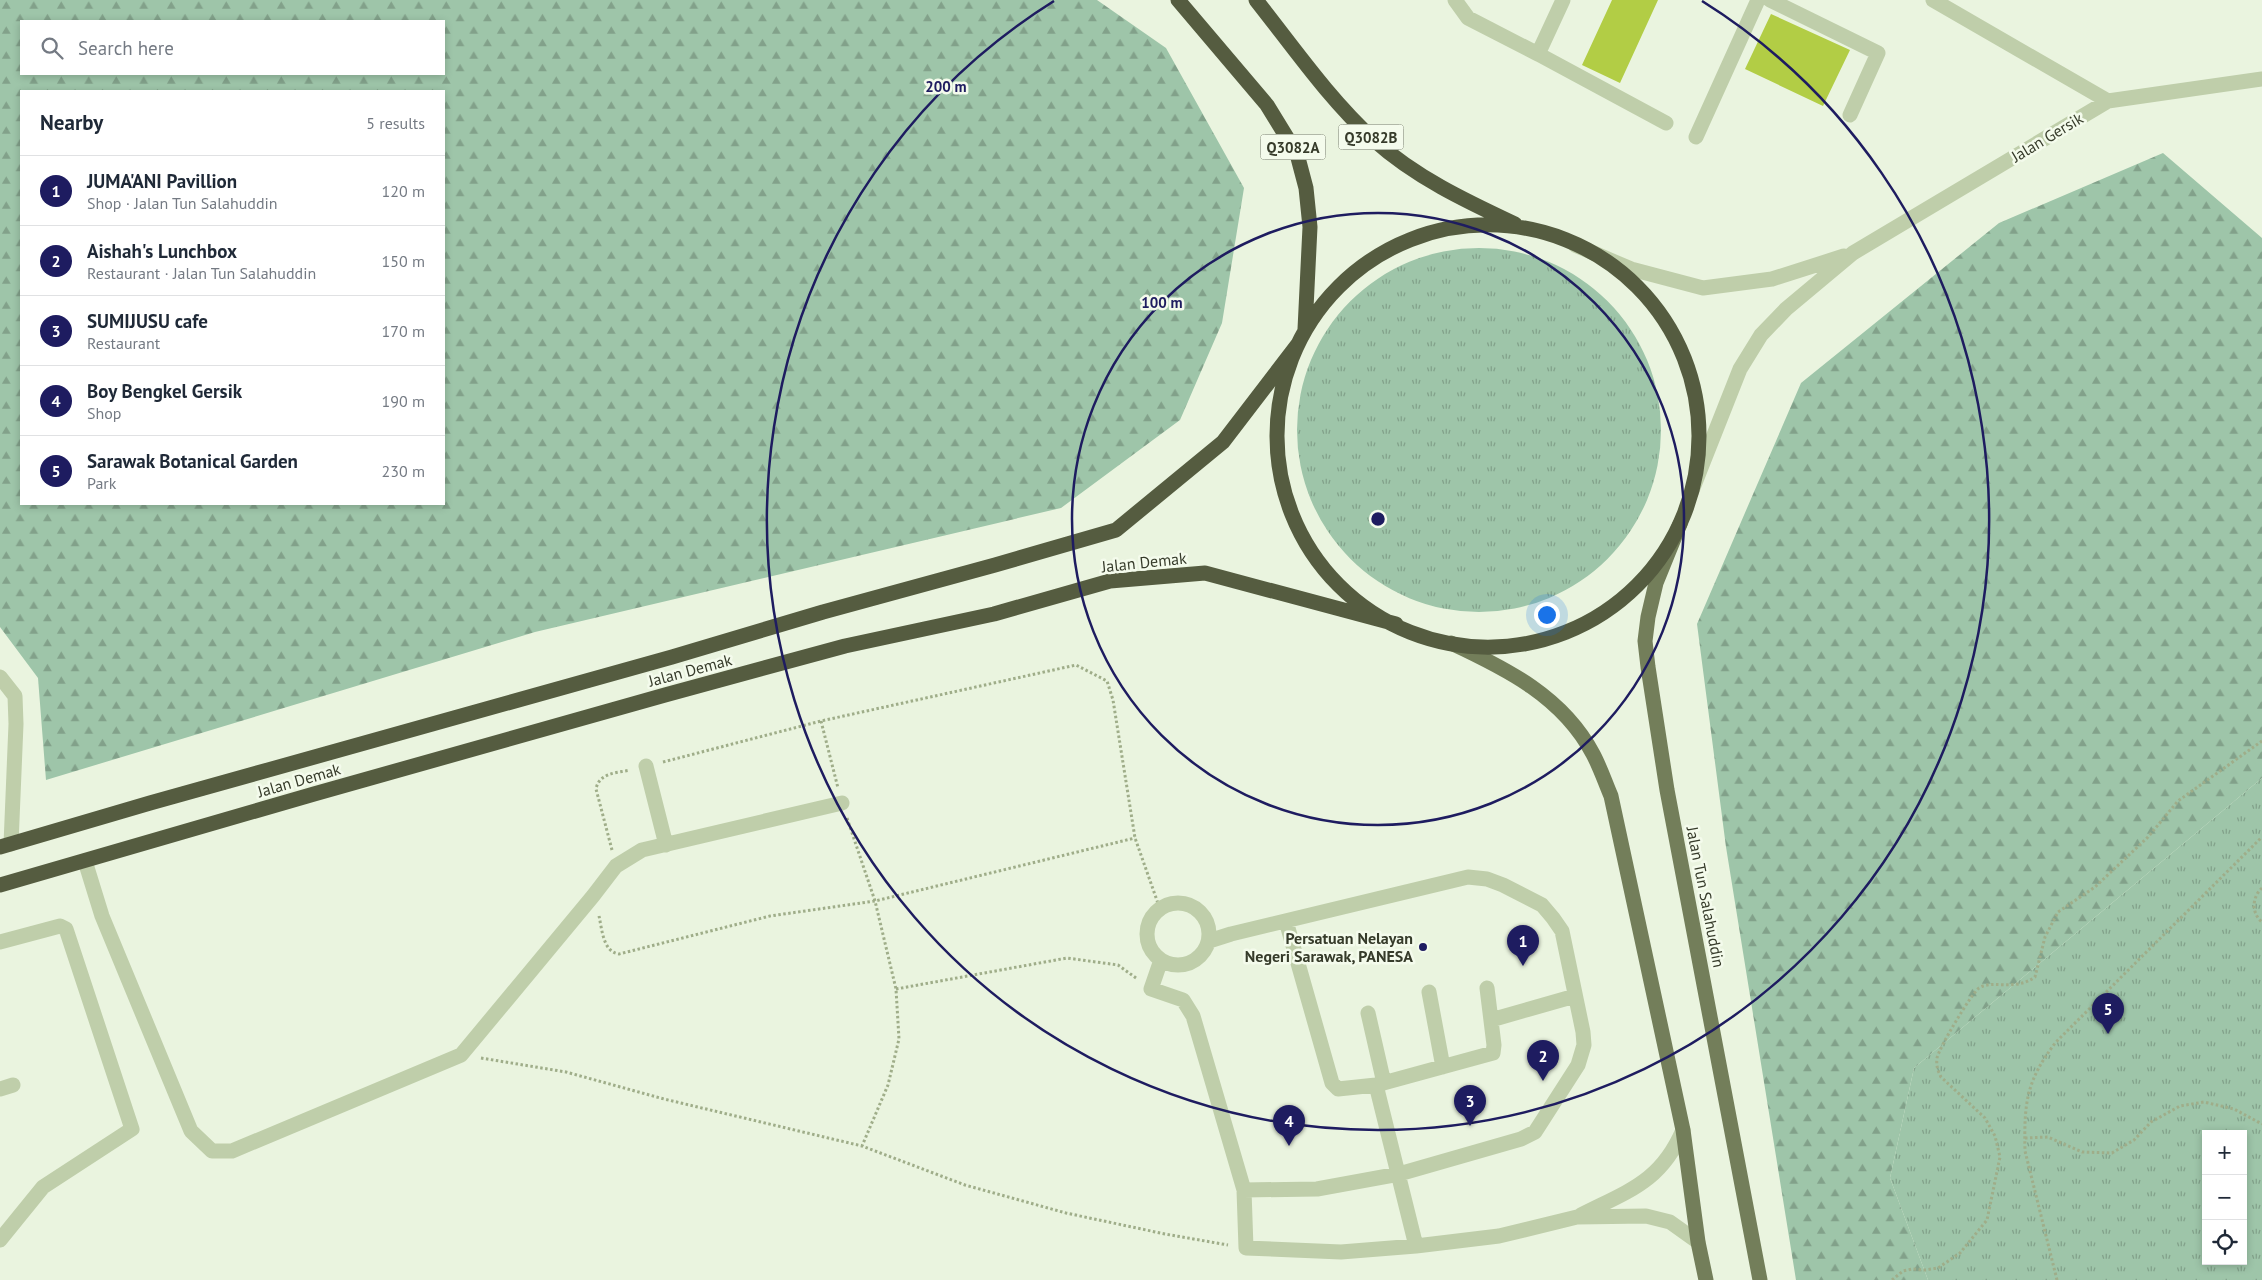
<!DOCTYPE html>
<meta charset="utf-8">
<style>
body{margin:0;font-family:"PT Sans",sans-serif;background:#f2f2f3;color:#1f2937}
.controls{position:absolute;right:15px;bottom:15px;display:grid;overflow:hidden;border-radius:0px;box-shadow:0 2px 8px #0003}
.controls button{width:45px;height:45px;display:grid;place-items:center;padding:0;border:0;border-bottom:1px solid #e0e1e3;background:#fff;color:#1f2937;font:25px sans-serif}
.you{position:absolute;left:1546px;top:614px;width:18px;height:18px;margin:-12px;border:4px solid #fff;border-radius:50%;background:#1a73e8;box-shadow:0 0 0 8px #1a73e833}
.badge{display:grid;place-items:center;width:32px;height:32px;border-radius:50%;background:#1e1c60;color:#fff;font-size:16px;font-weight:700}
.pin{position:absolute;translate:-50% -41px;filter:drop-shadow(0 1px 2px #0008)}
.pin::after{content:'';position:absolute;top:26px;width:18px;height:15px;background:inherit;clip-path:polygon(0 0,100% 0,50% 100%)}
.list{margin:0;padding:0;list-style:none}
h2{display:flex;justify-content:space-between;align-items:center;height:65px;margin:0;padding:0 20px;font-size:21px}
h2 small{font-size:16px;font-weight:400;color:#747a83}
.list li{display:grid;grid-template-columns:32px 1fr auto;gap:15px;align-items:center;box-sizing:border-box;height:70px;padding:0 20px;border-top:1px solid #e0e1e3}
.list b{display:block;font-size:19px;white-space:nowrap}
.list p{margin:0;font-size:16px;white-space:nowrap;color:#747a83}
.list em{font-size:16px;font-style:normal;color:#747a83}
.icon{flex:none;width:28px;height:28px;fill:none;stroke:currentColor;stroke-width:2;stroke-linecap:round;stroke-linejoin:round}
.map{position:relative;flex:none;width:2262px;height:1280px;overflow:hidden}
.search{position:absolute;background:#fff;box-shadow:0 2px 8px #0003;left:20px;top:20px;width:425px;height:55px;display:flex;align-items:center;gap:12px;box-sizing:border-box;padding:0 18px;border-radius:0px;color:#747a83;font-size:19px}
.panel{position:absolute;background:#fff;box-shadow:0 2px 8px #0003;left:20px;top:90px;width:425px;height:415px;border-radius:0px}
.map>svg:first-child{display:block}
.grass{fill:url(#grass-tufts);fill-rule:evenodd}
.forest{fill:url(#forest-firs);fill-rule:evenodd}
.building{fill:#b2cd45}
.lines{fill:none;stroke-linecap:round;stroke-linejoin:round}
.path{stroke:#9fad89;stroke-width:3;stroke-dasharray:2.5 2.5;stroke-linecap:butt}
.minor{stroke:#bfceaa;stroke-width:15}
.major{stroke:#737e5a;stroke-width:15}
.highway{stroke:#555c40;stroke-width:15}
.ring{fill:none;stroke:#1e1c60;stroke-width:2.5}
.poi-dot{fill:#1e1c60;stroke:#f4fbec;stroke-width:2}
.labels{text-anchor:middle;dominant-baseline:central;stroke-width:5;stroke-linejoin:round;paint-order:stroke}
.shield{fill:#f4fbec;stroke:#6f7564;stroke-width:1}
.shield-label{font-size:15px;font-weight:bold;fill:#363b2a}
.street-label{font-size:16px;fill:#363b2a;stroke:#f4fbec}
.poi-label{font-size:16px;font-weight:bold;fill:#363b2a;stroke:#f4fbec;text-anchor:end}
.centre{fill:#1e1c60;stroke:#f4fbec;stroke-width:2.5}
.ring-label{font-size:15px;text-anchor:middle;font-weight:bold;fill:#1e1c60;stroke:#f4fbec;stroke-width:5;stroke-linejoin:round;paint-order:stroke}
</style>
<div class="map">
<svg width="2262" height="1280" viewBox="0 0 2262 1280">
<defs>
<pattern id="grass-tufts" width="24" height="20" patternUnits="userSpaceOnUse" patternTransform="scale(1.25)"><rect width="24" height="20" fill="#9ec5a9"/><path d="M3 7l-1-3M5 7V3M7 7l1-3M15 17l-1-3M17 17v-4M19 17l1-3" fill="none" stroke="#82a18a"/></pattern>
<pattern id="forest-firs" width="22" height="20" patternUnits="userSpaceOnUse" patternTransform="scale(1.25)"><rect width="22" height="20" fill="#9ec5a9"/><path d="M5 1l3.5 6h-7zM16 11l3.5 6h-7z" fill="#82a18a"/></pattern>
</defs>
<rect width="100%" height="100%" fill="#eaf4df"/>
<!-- grass -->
<path class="grass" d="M1297 430a182 182 0 1 1 364 0a182 182 0 1 1-364 0Z
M2262 778V1280H1928L1890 1178 1914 1068ZM2206 1134H2243V1261H2206Z"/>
<!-- forest -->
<path class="forest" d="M0 0H1097L1166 48 1244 188 1222 323 1180 420 1061 508 535 632 46 780 38 678 0 627ZM21 21H444V74H21ZM21 91H444V504H21Z
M2163 153 2262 238V778L1914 1068 1890 1178 1928 1280H1796L1726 847 1697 624 1801 383 1999 223Z"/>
<!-- building -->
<path class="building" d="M1612 0H1658L1620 83 1582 65Z
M1771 14 1850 50 1823 106 1745 69Z"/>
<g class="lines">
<!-- path -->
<path class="path" d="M821 721 838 788
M663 762 821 721 1076 665 1107 681 1113 700 1135 838 1160 909
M847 818 875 901 896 989 899 1039 888 1085 862 1146
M612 850 596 789C599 773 616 773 630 770
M2262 888C2252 897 2251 913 2262 922
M599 916C602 929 603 952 619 954L770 916 875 901 1135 838
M896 989 1067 958 1118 965 1136 978
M481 1058 566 1072 664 1099 862 1146 965 1185 1066 1213 1165 1234 1228 1245
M2025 1138 2048 1137 2082 1152 2112 1153 2134 1140 2151 1122 2180 1106 2204 1102 2234 1109 2262 1124
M1892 1280 1903 1271 1912 1269 1925 1270 1938 1268 1960 1253 1987 1220 2000 1157 1995 1136 1985 1118 1941 1077C1938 1071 1936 1066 1937 1058 1939 1048 1971 994 1979 988 1993 979 2014 992 2035 977L2045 937 2058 912 2095 887 2148 837 2178 801 2262 741
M2057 1280 2025 1151C2024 1103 2026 1081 2056 1042L2262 837"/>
<!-- minor -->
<path class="minor" d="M1455 0 1468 18 1538 54
M1563 0 1538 54 1666 123
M1770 0 1878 53 1850 115
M1933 0 2108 101
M1696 137 1758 0
M1575 245 1631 269 1703 288 1772 279 1844 256
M1691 493 1740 369 1761 335 1786 309 1853 253 2108 101 2262 79
M0 677 15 696 16 724 11 844
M646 766 666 845
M85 861 102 916 191 1131 212 1151H232L461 1055 593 896 616 866 642 850 842 803
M1147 934a31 31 0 1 1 62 0a31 31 0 1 1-62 0Z
M1286 921 1332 1083 1338 1089 1376 1085 1493 1053 1494 1045 1487 988
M1209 941 1231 934 1468 877 1487 879 1503 885 1542 905 1553 918 1562 931 1583 1032 1584 1045 1578 1065 1535 1132 1521 1139 1399 1174 1317 1189 1244 1190
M0 942 60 926 66 929 132 1129 43 1187 0 1240
M1161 960 1151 989 1183 1000 1193 1016 1244 1190 1246 1248 1341 1252 1416 1246 1499 1236 1577 1217 1646 1216 1670 1222 1698 1242
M1429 992 1443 1067
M1368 1013 1384 1083
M1491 1020 1575 996
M1376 1085 1416 1246
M0 1089 13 1085
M1581 1215C1628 1191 1661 1182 1683 1130"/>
<!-- major -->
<path class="major" d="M1680 524 1656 583 1648 617 1645 641 1648 667 1667 790 1760 1280
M1451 643C1507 669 1563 697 1593 754 1600 767 1605 782 1611 796L1683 1130 1698 1242 1706 1280"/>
<!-- highway -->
<path class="highway" d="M1178 0 1267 105 1297 154 1306 188 1310 227 1305 329
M1256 0C1294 48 1329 99 1374 140 1415 177 1466 201 1515 224
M1277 436a211 211 0 1 1 422 0a211 211 0 1 1-422 0Z
M0 847 150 803 672 657 823 612 995 565 1116 530 1223 442 1298 344
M0 885 314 794 665 695 845 646 994 614 1110 581 1205 573 1396 624"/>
</g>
<!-- distance rings -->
<g class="ring">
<circle cx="1378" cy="519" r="306"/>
<path d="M1702 1A611 611 0 1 1 1054 1"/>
</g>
<!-- markers -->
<circle class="poi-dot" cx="1423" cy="947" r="5"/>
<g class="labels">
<!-- shield labels -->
<g class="shield">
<rect x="1338.5" y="124.5" width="65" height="25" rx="4"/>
<rect x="1260.5" y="134.5" width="65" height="25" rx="4"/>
</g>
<g class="shield-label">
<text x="1371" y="137">Q3082B</text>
<text x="1293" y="147">Q3082A</text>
</g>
<!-- street labels -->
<g class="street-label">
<text transform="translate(2047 137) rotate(-31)">Jalan Gersik</text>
<text transform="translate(1144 562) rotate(-6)">Jalan Demak</text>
<text transform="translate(690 670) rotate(-15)">Jalan Demak</text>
<text transform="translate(299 780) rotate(-16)">Jalan Demak</text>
<text transform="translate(1706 897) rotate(79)">Jalan Tun Salahuddin</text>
</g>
<!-- poi labels -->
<g class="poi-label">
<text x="1413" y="938">Persatuan Nelayan<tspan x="1413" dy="18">Negeri Sarawak, PANESA</tspan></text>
</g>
</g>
<circle cx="1378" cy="519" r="8" class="centre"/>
<g class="ring-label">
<text x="946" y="92">200 m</text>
<text x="1162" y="308">100 m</text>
</g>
</svg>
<div class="controls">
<button>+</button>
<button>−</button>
<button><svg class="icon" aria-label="locate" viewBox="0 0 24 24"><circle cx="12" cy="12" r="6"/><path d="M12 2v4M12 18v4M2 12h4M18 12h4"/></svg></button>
</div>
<div class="you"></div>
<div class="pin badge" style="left:1523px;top:966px">1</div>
<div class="pin badge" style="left:1543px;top:1081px">2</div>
<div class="pin badge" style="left:1470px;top:1126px">3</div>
<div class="pin badge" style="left:1289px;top:1146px">4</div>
<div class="pin badge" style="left:2108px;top:1034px">5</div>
<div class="search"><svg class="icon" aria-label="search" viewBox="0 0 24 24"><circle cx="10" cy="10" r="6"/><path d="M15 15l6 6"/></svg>Search here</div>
<section class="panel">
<h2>Nearby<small>5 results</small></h2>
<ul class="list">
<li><span class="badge">1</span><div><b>JUMA'ANI Pavillion</b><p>Shop · Jalan Tun Salahuddin</p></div><em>120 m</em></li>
<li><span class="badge">2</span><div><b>Aishah's Lunchbox</b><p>Restaurant · Jalan Tun Salahuddin</p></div><em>150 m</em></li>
<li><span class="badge">3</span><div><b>SUMIJUSU cafe</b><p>Restaurant</p></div><em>170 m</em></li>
<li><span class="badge">4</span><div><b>Boy Bengkel Gersik</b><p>Shop</p></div><em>190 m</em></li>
<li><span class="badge">5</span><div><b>Sarawak Botanical Garden</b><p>Park</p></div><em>230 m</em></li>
</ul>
</section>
</div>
